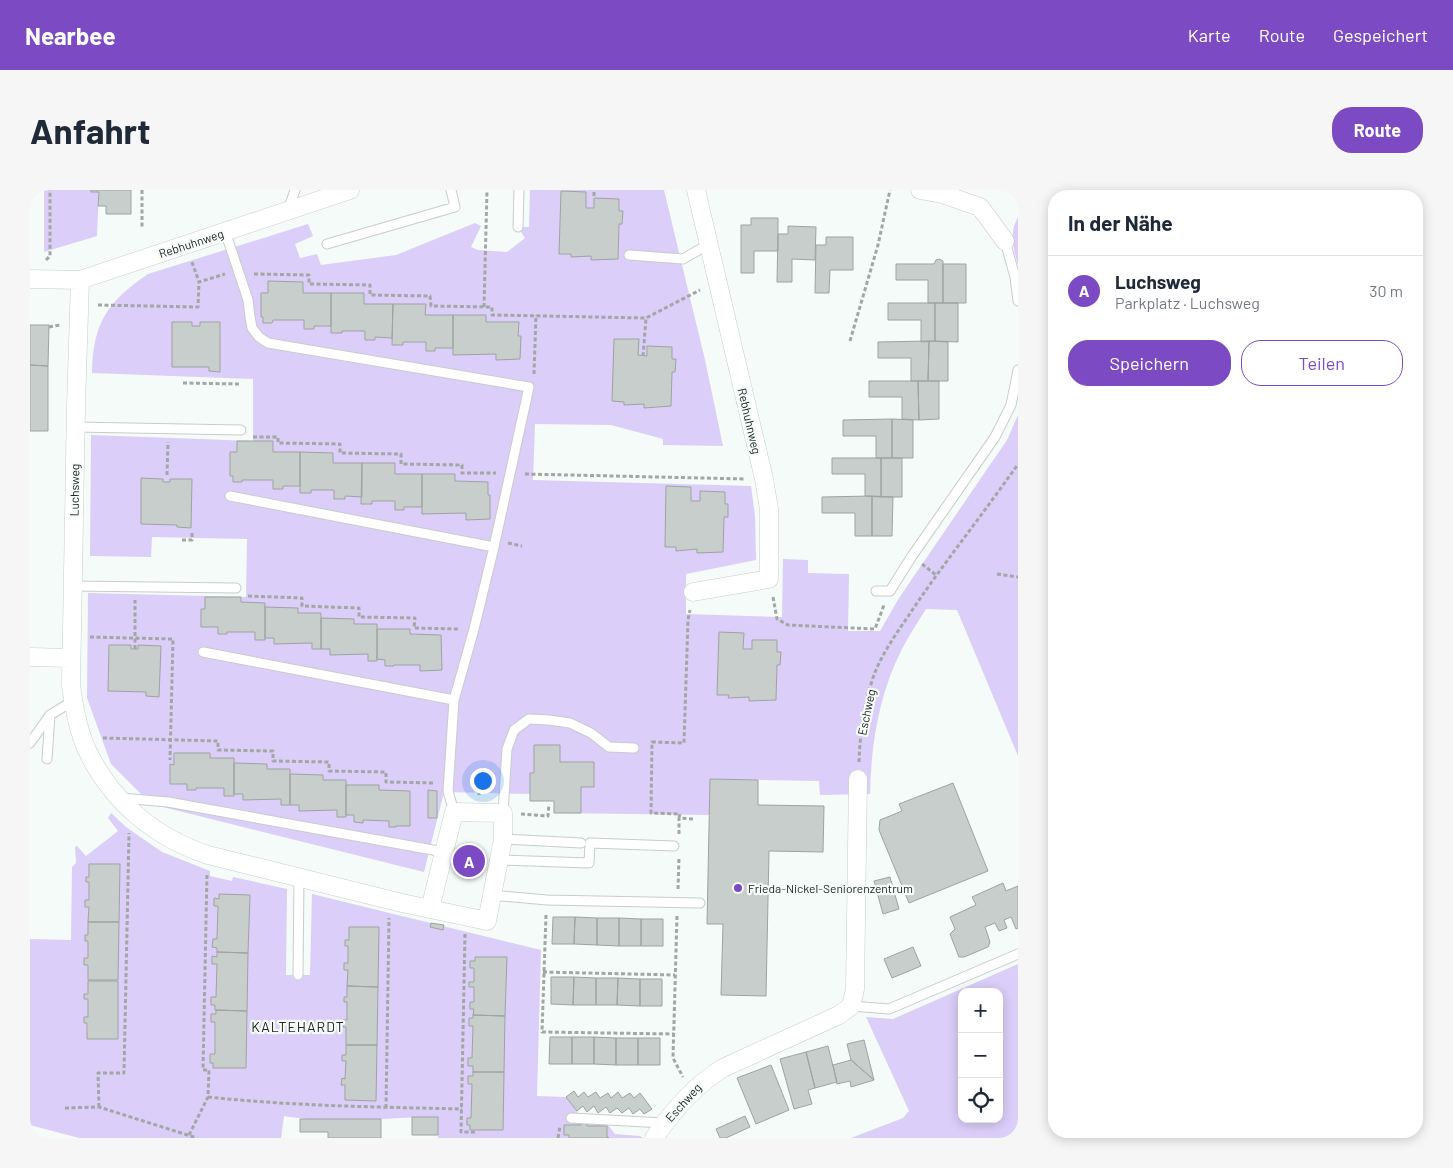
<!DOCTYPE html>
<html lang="de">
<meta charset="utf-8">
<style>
body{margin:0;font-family:Barlow,sans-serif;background:#f6f6f7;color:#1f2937}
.controls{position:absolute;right:15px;bottom:15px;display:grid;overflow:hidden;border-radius:10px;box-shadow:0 2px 12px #0003}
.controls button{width:45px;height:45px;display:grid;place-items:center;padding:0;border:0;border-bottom:1px solid #e0e1e3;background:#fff;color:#1f2937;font:25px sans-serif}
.you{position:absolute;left:452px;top:590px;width:18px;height:18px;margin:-12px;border:4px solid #fff;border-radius:50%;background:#1a73e8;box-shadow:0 0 0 8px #1a73e833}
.badge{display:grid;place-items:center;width:32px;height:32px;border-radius:50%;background:#7c4bc3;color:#fff;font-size:16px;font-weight:700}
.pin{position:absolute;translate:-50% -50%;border:2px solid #fff;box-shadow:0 1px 5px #0006}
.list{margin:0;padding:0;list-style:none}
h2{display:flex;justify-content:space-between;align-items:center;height:65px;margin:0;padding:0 20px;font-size:21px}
h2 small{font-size:16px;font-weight:400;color:#747a83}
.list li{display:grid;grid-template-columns:32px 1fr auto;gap:15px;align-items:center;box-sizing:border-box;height:70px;padding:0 20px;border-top:1px solid #e0e1e3}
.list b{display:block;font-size:19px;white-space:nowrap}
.list p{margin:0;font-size:16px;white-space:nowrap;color:#747a83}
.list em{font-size:16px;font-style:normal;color:#747a83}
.actions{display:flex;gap:10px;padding:15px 20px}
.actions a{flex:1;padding:11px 0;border:1px solid #7c4bc3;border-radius:20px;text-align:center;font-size:18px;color:#7c4bc3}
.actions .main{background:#7c4bc3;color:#fff}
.icon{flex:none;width:28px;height:28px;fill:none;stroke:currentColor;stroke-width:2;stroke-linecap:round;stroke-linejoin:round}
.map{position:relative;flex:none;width:988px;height:948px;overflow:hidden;border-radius:20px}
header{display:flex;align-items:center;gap:30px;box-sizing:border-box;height:70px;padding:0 25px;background:#7c4bc3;color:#fff}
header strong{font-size:24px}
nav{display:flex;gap:28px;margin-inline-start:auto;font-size:18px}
.intro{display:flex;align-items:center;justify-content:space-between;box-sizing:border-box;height:120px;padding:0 30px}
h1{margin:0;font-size:35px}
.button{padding:12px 22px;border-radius:20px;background:#7c4bc3;color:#fff;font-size:18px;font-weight:700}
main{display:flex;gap:30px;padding:0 30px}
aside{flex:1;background:#fff;border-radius:20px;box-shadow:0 2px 12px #0003}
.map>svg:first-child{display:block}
.green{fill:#dbcef8;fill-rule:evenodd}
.building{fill:#c8cecc;stroke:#9da3a1}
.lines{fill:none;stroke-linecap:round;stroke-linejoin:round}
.service-casing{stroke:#c7cdcb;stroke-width:11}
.minor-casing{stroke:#c7cdcb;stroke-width:19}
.path{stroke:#a2a7a5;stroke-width:3;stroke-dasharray:4 2.5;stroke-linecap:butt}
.service{stroke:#fff;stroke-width:9}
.minor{stroke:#fff;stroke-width:18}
.poi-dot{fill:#7c4bc3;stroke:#f4fbf8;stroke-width:2}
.labels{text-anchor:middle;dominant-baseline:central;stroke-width:4.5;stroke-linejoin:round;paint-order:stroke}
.street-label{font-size:12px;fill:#232524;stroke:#f4fbf8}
.poi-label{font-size:12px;fill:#232524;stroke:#f4fbf8;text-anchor:start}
.neighbourhood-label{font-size:14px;letter-spacing:1px;fill:#232524;stroke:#f4fbf8}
</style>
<header>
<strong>Nearbee</strong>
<nav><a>Karte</a><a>Route</a><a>Gespeichert</a></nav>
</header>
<div class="intro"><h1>Anfahrt</h1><a class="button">Route</a></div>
<main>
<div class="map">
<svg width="988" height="948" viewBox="0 0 988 948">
<rect width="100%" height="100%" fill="#f4fbf8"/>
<!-- green -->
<path class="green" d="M14 0H69L67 46 14 62Z
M500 0H634L675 170 693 256 633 255V249L581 235 505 234 503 290 721 296 725 326 726 370 656 384V424L752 427 753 369 778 370V383L819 384 818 441H850L869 408 977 250 988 225V566L927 420 896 419C888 432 879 445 872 459 849 504 841 554 840 604L790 605 789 591 681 589 680 625 524 623V611L500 604 414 602 394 682 121 614 81 574 57 508 58 403 216 407 217 349 122 347 121 367 60 366 61 245 223 251V189L62 183C63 133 77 112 118 84L278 34 283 46 265 54 270 68 287 64 291 75 366 65 445 33 451 36 441 57 448 60 477 62 495 48 488 37H499Z
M988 27V75C983 58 979 43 988 27Z
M81 623 96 637 132 662 180 681V686L202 691 203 687 257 699 256 785H280L282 704 511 760 507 906 536 907 547 921 551 932 578 935 585 944 610 946 613 948H408L407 927C357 927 304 935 254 926L251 948H49L0 935V749L41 750 42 677 46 673 45 657 47 656 56 666 88 641 78 628Z
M988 774V948H821L873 928 879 921 836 827 863 829ZM932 802H969V929H932Z"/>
<!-- building -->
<path class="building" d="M61 0H101V24H76V16H68L69 2H61Z
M531 1 556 2V18H564V8L589 9V21H593L592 34H589L588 69 561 70V66L541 67V64H529Z
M721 28H748V61H724V83H711V35H721Z
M758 36 786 37 785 70 762 69V92H747L748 44H758Z
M796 47H823V80H800L799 103H785L786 55H796Z
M909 69 913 71V113H898V90H866V74H904L906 70Z
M913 74H936V113H913Z
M238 91 273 92V103H301V136H284V139H274V130H243L242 133H233V127H231V103H238Z
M301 103H334V114H363L362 148 345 147V150H335V141H312V143H301Z
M858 113H905V151L891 152V130H858Z
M905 113H928V152L905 151Z
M363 114H396L395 125H423V158H405V161H396V152H373V155H362Z
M423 125H456V132H489L488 146H491L490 169 466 170V164L423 165Z
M142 132H162V136H170V132H190V182L179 181V177H142Z
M0 135H19L18 176 0 175Z
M584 149H609L608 165 617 166V156L642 157V169H646L645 182H642L641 216 614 218V214L594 215V212L582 211Z
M899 151 898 191H881V168H848V152Z
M899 151 918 152V191H898Z
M0 175 18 176V241H0Z
M839 191H888L889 230 872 229V207H839Z
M888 191H909V229L889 230Z
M862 229V268H846V246H813V230Z
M862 229 883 230V268H862Z
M207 251H243V262H270V296H253V299H243V290H212V292H203V286H200V262H207Z
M270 262 303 263V273H332V307L315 306V309H304V300H281V303H270Z
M802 268H851V307L835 306V284H802Z
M851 268H872V307H851Z
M332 273H365V284H392V317H374V320H365V311H342V314H331Z
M392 284H425V291L458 292V305H460V329L436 330V323L392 324Z
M111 288 133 289V292H140V289H162L161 338 147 337V335L111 334Z
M636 296 661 297V311H670V301L695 302V314H698V327H694L693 362 667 363V359L646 361V357H635Z
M842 306V346H825V323H792V307Z
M842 306 863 307 862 346H842Z
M175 407H211V412L235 413V450H225V442H197V444H188V437H171V419H175Z
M235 417 268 418V423H291V459H282V453L244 454V448H235Z
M291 428 324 429V434H347V471H338V464L300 465V459H291Z
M347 439H380V444L411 445 412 480 390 481V475H364V476H355V470L347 469Z
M689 442 714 443 713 459H722V450H747V462H751L750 475H747L746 510 719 511V507L698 508 699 505H687Z
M79 455H101V459H108V455L131 456 129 507 116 506V502L78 501Z
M504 555H530V572H564V597H551V623H524V611H500V583H504Z
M144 563H180V568H204V606H194V598H166V600H157V594H140V574L144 575Z
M204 573 237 574V579H260V615H251V609L213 610V604H204Z
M260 584 293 585V590H316V627H307V620L269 621V615H260Z
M680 589 728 590V615L794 616 793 662 739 661 736 806 691 805 693 734H677Z
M923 593 958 681 879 713 849 640 850 630 872 621 869 614Z
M316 595H349V600L380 601V636H366V637H359V631L333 630V633L324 632V625H316Z
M398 600 407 601V628H398Z
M59 674H90L89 732H58L59 717H55V710H59V692H56V687H59Z
M860 687 869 719 853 724 844 691Z
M973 693 976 701 988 696V738L986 739 981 727 974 730 977 738 969 741 965 733 955 737 960 752 958 757 934 767H929L920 744 925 739 920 727 946 715 942 707Z
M189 704 220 705 218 763 187 762V758L182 757 183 749H187L188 716H184V708L189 709Z
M523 727H545L544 754H522Z
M545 727 567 728V755L544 754Z
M567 728H589V756L567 755Z
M589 728 611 729V756H589Z
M611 729H633V756H611Z
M58 732H89L88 790H58V775H54V768H58V751H55V745H58Z
M401 733 414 735 413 740 400 737Z
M319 737H349L348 797 317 796 318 780H314V773H318V756H315V750H319Z
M883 757 891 776 862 788 854 769Z
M187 762 218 763 217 821 185 820V815H181V807H186L187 774H182V766L187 767Z
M445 767H477L475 826 443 825 444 819H440V812H444V797H439V792H444V778H440V771H445Z
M521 787H544L543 815 521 814Z
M544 787 566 788V815H543Z
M566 788H588L587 815H566Z
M588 788 610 789V816L587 815Z
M610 789H632V816H610Z
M58 791H88V849H57V833H54V827H58V809H54V804H58Z
M317 796 348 797 347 855H316V837H313V830H317V812H314V807H317Z
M186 820 217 821 216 878H183V873H180V864H185V832H181V824H186Z
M443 825 475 826 474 882H443V876H438V868H442L443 836H439V828H443Z
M520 847H542V874H519Z
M542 847H564V874H542Z
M564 847 586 848V875L564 874Z
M586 848H608V875H586Z
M608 848H630V875H608Z
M834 850 844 890 821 870 817 854Z
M316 855H347L346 911 315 910V895H311L312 888 315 889 316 871H312V865H316Z
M798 856 807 892 785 898 776 862Z
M776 862 785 898 778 900 782 914 764 919 750 869Z
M821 870 844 890 821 897 820 891 807 894 803 875Z
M741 875 759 920 726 934 707 888Z
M443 882H474L473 940H440V935H437V928H441L442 894H438V886H443Z
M544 901 548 907 554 902 558 907 566 902 570 908 578 903 581 908 588 902 592 908 600 903 604 908 610 903 622 919 614 924 610 919 603 924 599 918 592 923 587 918 580 923 576 917 568 923 564 916 557 922 553 916 547 921 536 907Z
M715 926 720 937 696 948H690L686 939Z
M382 927H408V945H382Z
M270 929H351V948H298V942H270Z
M551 932H557V936H577V947L579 948H539V945H534V935H551Z"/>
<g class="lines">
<!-- service casing -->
<g class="service-casing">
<path id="service" d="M258 21 265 0
M488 37 489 0
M195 41 218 110 220 127 222 138 229 147 238 153 499 197 464 357 444 439 424 510 418 601 424 622
M975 51 985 87 988 111
M297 54 425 17 421 0
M599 65 653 69 679 54
M45 237 211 240
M200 306 464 357
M42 396 206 398
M846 401H860L882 366 965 247 981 215 988 180
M173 462 424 510
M0 553 20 525 43 511
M17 569 20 525
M91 608 138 612 414 662
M473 623 477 559 484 540 499 529 519 530 540 533 561 543 579 557 604 558
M473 649 551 653
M468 670 559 673 560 653 644 656
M461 705 517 710 670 713
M268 785 269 687
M821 816 859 819 988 764
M541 928 634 933"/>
</g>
<!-- minor casing -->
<g class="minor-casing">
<path id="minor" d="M890 0 912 4 950 17 975 51
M0 89 50 90 320 0
M50 90 46 217 41 495C44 518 48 542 58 562 82 612 126 648 178 665L372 713 457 731 473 649V623L424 622 400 719
M663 402 739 389V319L734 289 666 0
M0 467 41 468
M624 948C643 920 664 896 693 878L809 825 821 816 825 799 828 589"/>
</g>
<!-- path -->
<path class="path" d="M112 0V38
M564 6V0
M16 70 20 66V0
M162 72 169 92
M224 84 279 85V94L340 95V105L400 106 401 116 462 117V125L616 128 670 100
M68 115 168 117 169 92 195 84
M454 117 457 0
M19 137 30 135
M820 151 848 55 860 0
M613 166 616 128
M504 184 506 125
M153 193 211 194
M223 247H248V253L310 254V263L371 264V274L432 275V283H466
M495 284 716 289
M137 285 138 252
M152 350H162V341
M478 353 492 356
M892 374 906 385
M967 384 988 387
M218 406 272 408V416L329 418V427L385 428 384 438 428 439
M743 407 747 429 758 435 845 439 854 415
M60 447 143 449 140 570
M105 459V410
M73 548 188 551V560L243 561V571L299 572V581L356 582V592L405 593
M829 572C830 543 834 513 844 485 853 461 869 440 883 419 916 370 954 323 988 274
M449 605V579
M491 624 518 626 519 614
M649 628 650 624 621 623 622 552 654 553 658 430 660 420
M649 644V628L663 629
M648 699 649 668
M516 725 512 842 644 844
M647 726 643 868 653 887
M435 744 431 942H446
M513 782 645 785
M178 907C262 916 348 917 432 919
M69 917 68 883H94L99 643
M35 918 69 917 167 948
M356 918 359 728
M159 945 178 907 179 880H173L177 683
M528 948 530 936"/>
<!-- service -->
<use href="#service" class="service"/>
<!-- minor -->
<use href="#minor" class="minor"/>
</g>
<!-- markers -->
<circle class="poi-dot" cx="708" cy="698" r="5"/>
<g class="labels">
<!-- street labels -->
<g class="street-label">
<text transform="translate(161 53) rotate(-18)">Rebhuhnweg</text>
<text transform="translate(720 231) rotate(77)">Rebhuhnweg</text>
<text transform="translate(44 300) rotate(-89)">Luchsweg</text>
<text transform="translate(836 522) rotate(-78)">Eschweg</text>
<text transform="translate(653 912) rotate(-48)">Eschweg</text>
</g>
<!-- poi labels -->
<g class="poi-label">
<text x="718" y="698">Frieda-Nickel-Seniorenzentrum</text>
</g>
<!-- neighbourhood labels -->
<g class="neighbourhood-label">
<text x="268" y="836">KALTEHARDT</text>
</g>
</g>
</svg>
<div class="controls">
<button>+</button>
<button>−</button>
<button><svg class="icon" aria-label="locate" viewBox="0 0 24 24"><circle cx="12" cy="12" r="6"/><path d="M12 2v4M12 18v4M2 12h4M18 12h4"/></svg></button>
</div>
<div class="you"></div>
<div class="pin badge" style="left:439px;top:671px">A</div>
</div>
<aside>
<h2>In der Nähe<small></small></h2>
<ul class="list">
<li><span class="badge">A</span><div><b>Luchsweg</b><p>Parkplatz · Luchsweg</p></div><em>30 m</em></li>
</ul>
<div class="actions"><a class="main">Speichern</a><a>Teilen</a></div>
</aside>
</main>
